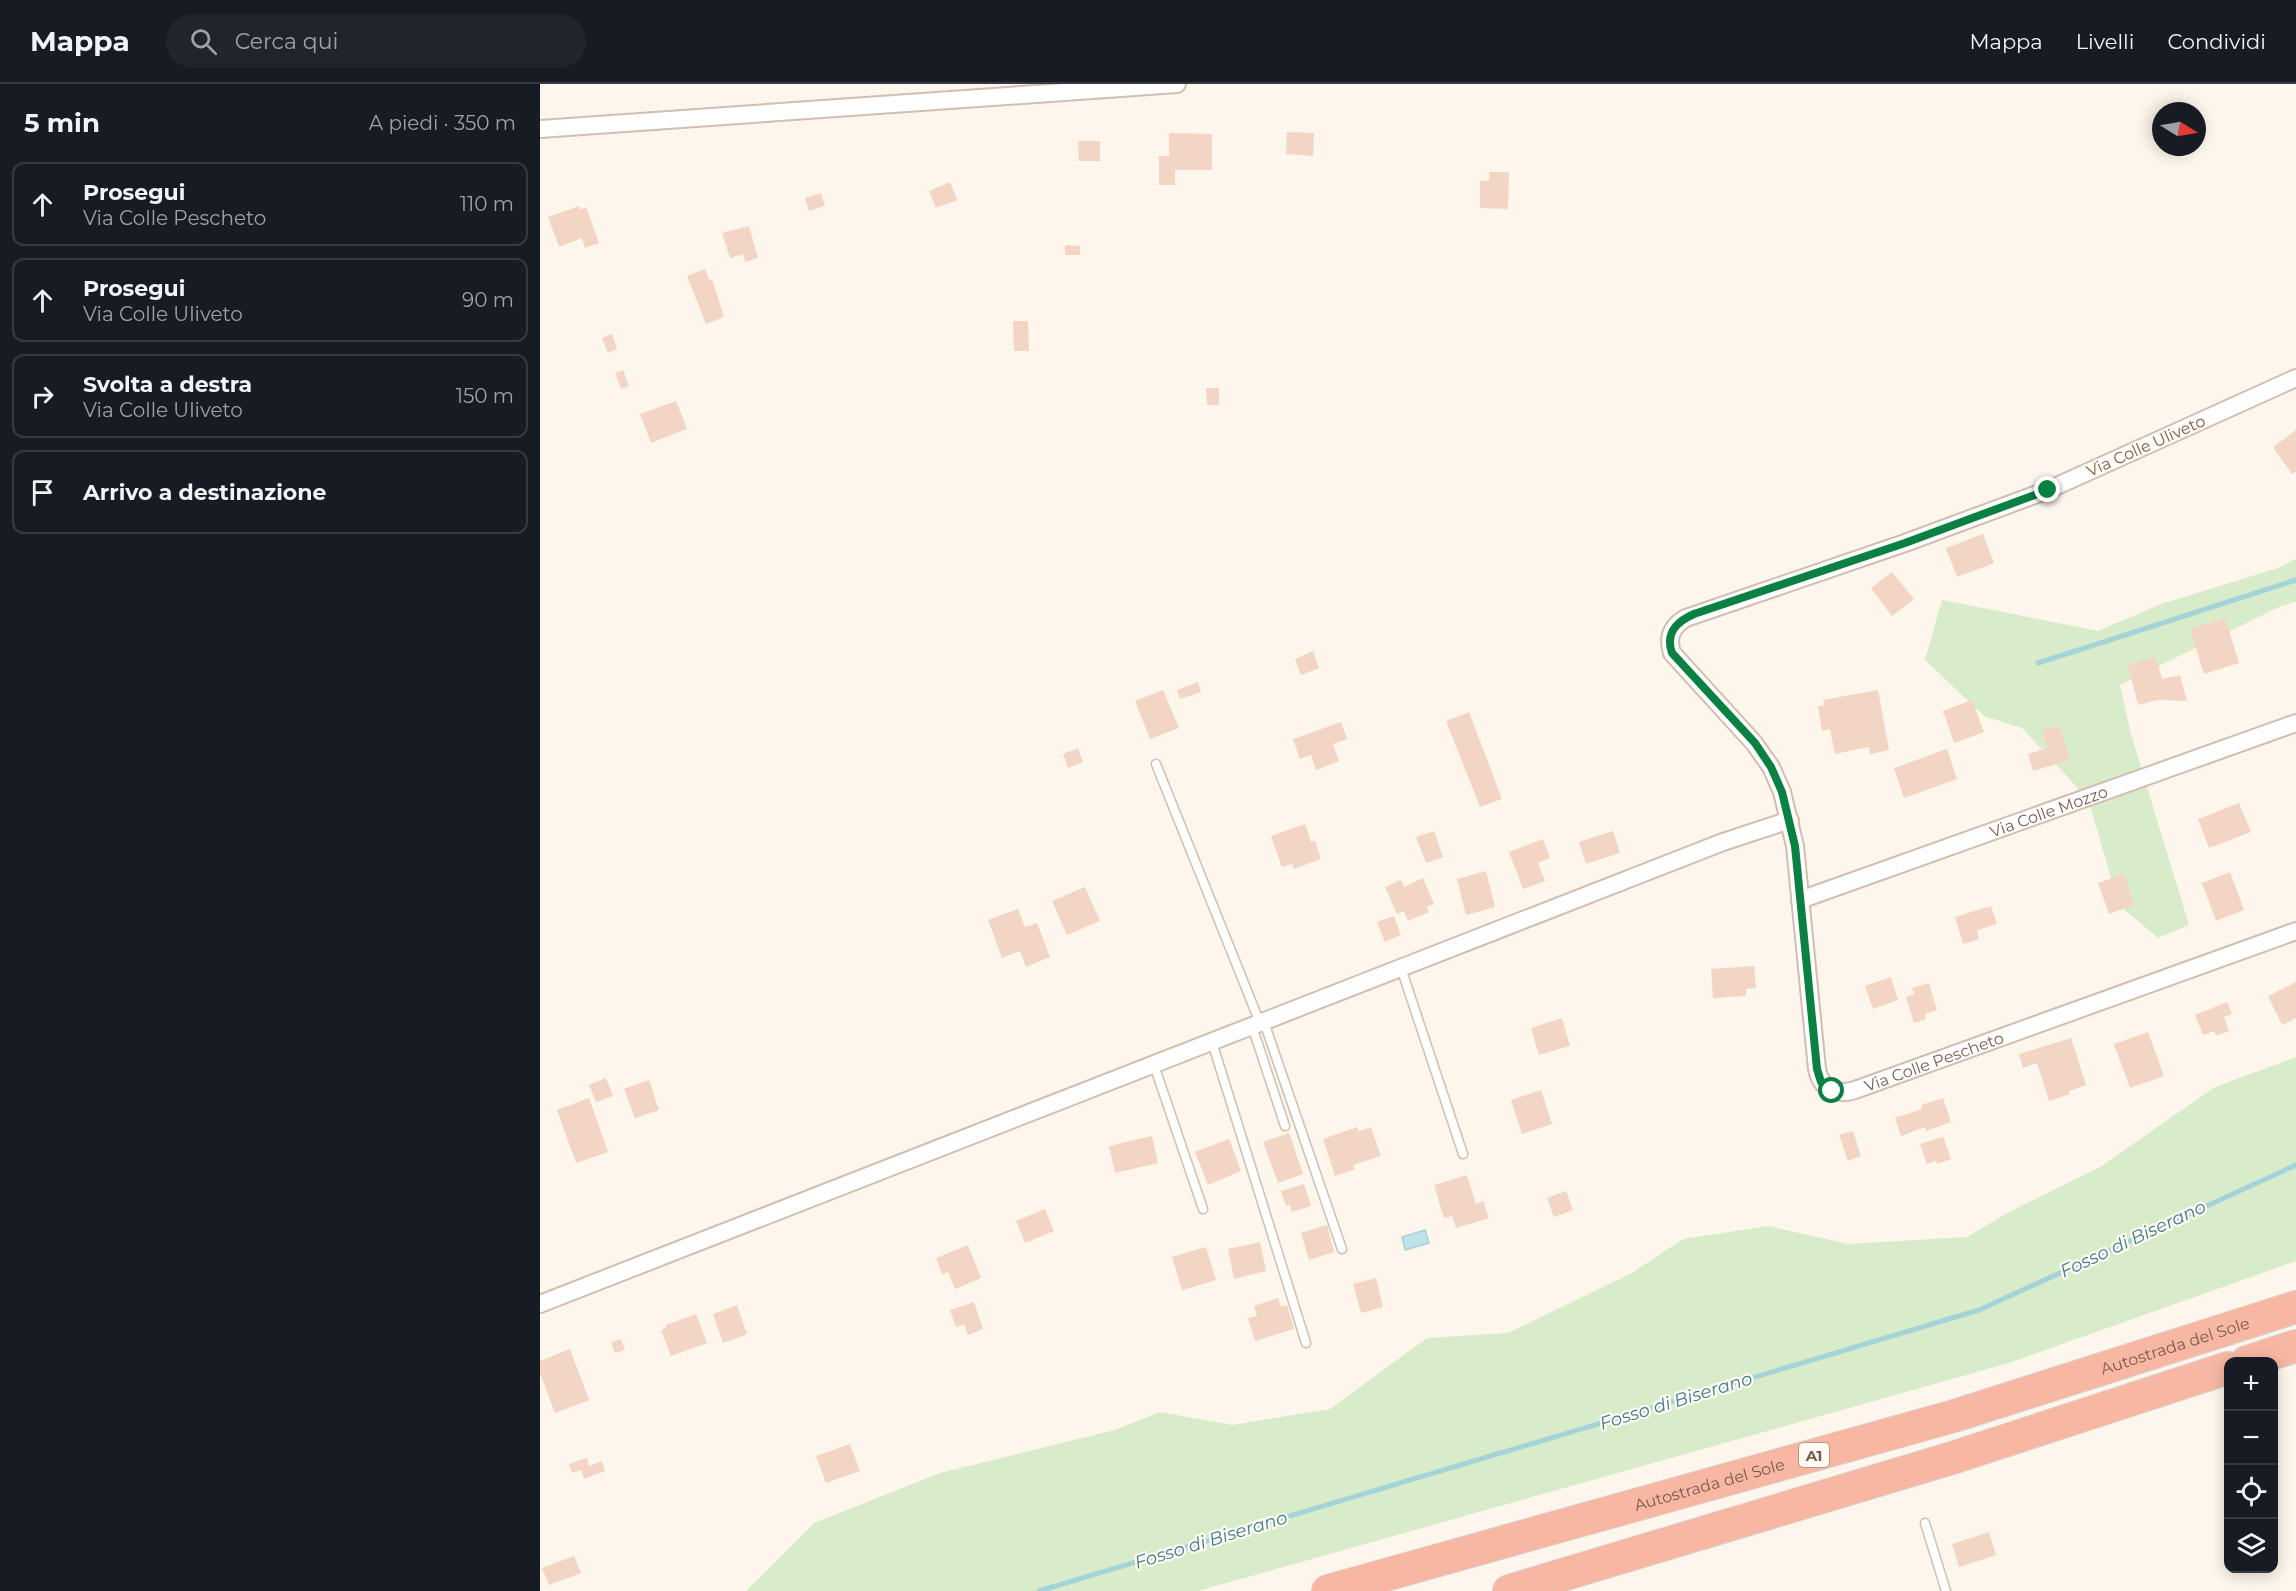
<!DOCTYPE html>
<html lang="it">
<meta charset="utf-8">
<style>
body{margin:0;font-family:Montserrat,sans-serif;background:#20242c;color:#f1f3f6}
.controls{position:absolute;right:18px;bottom:18px;display:grid;overflow:hidden;border-radius:12px;box-shadow:0 3px 15px #0003}
.controls button{width:54px;height:54px;display:grid;place-items:center;padding:0;border:0;border-bottom:2px solid #363941;background:#171b24;color:#f1f3f6;font:30px sans-serif}
.compass{position:absolute;left:1612px;top:18px;width:54px;height:54px;border-radius:50%;background:#171b24;box-shadow:0 3px 15px #0003;rotate:101deg}
.stop{position:absolute;width:18px;height:18px;margin:-14px;border:4px solid #0b8043;border-radius:50%;background:#fff}
.stop.end{background:#0b8043;border-color:#fff;box-shadow:0 2px 6px #0008}
.list{margin:0;padding:0;list-style:none}
h2{display:flex;justify-content:space-between;align-items:center;height:78px;margin:0;padding:0 24px;font-size:26px}
h2 small{font-size:20px;font-weight:400;color:#9ea1a6}
.list li{display:grid;grid-template-columns:39px 1fr auto;gap:18px;align-items:center;box-sizing:border-box;height:84px;margin:0 12px 12px;padding:0 12px;border:2px solid #363941;border-radius:12px}
.list b{display:block;font-size:22px;white-space:nowrap}
.list p{margin:0;font-size:20px;white-space:nowrap;color:#9ea1a6}
.list em{font-size:20px;font-style:normal;color:#9ea1a6}
.icon{flex:none;width:33px;height:33px;fill:none;stroke:currentColor;stroke-width:2;stroke-linecap:round;stroke-linejoin:round}
.map{position:relative;flex:none;width:1756px;height:1507px;overflow:hidden}
header{display:flex;align-items:center;gap:36px;box-sizing:border-box;height:84px;padding:0 30px;background:#171b24;border-bottom:2px solid #363941}
header strong{font-size:28px}
nav{display:flex;gap:33px;margin-inline-start:auto;font-size:21px}
.search{width:420px;height:54px;background:#20242c;display:flex;align-items:center;gap:15px;box-sizing:border-box;padding:0 21px;border-radius:33px;color:#9ea1a6;font-size:22px}
main{display:flex}
aside{flex:1;background:#171b24}
.map>svg:first-child{display:block}
.green{fill:#d8ecc9}
.water{fill:#bfe3e8;stroke:#a5d3da;stroke-width:1.5}
.lines{fill:none;stroke-linecap:round;stroke-linejoin:round}
.stream{stroke:#a5d3da;stroke-width:5}
.building{fill:#f3d5c3}
.service-casing{stroke:#d1beb0;stroke-width:11}
.minor-casing{stroke:#d1beb0;stroke-width:20}
.motorway-casing{stroke:#dad1cd;stroke-width:34}
.service{stroke:#fff;stroke-width:8}
.minor{stroke:#fff;stroke-width:16}
.motorway{stroke:#f7b7a3;stroke-width:32}
.route{stroke:#0b8043;stroke-width:8}
.labels{text-anchor:middle;dominant-baseline:central;stroke-width:4.5;stroke-linejoin:round;paint-order:stroke}
.shield{fill:#fffaf3;stroke:#a28b7f;stroke-width:1.5}
.shield-label{font-size:15px;font-weight:bold;fill:#7a5c4d}
.street-label{font-size:16px;fill:#7a5c4d;stroke:#fffaf3}
.water-label{font-size:18px;font-style:italic;fill:#437c86;stroke:#fffaf3}
</style>
<header>
<strong>Mappa</strong>
<div class="search"><svg class="icon" aria-label="search" viewBox="0 0 24 24"><circle cx="10" cy="10" r="6"/><path d="M15 15l6 6"/></svg>Cerca qui</div>
<nav><a>Mappa</a><a>Livelli</a><a>Condividi</a></nav>
</header>
<main>
<aside>
<h2>5 min<small>A piedi · 350 m</small></h2>
<ul class="list">
<li><svg class="icon" aria-label="ahead" viewBox="0 0 24 24"><path d="M12 20V5M6 11l6-6 6 6"/></svg><div><b>Prosegui</b><p>Via Colle Pescheto</p></div><em>110 m</em></li>
<li><svg class="icon" aria-label="ahead" viewBox="0 0 24 24"><path d="M12 20V5M6 11l6-6 6 6"/></svg><div><b>Prosegui</b><p>Via Colle Uliveto</p></div><em>90 m</em></li>
<li><svg class="icon" aria-label="right" viewBox="0 0 24 24"><path d="M7 20v-9h11M14 6l5 5-5 5"/></svg><div><b>Svolta a destra</b><p>Via Colle Uliveto</p></div><em>150 m</em></li>
<li><svg class="icon" aria-label="arrive" viewBox="0 0 24 24"><path d="M6 21V4h12l-3 4 3 4H6"/></svg><div><b>Arrivo a destinazione</b></div></li>
</ul>
</aside>
<div class="map">
<svg width="1756" height="1507" viewBox="0 0 1756 1507">
<rect width="100%" height="100%" fill="#fdf6ec"/>
<!-- green -->
<path class="green" d="M1756 475V518L1741 522 1580 601 1590 647 1649 841 1618 854 1579 821 1548 715 1482 644 1444 632 1385 576 1402 516 1558 547 1621 520 1738 484Z
M1756 973V1177L1469 1279 658 1507H206L274 1439 400 1389 575 1346 620 1328 692 1341 790 1325 887 1254 968 1249 1092 1189 1143 1155 1228 1142 1308 1160 1427 1153 1469 1128 1560 1083 1675 1003Z"/>
<!-- water -->
<path class="water" d="M885 1146 889 1159 865 1166 862 1153Z"/>
<g class="lines">
<!-- stream -->
<path class="stream" d="M1498 579 1756 496
M499 1507 1439 1226 1756 1081"/>
</g>
<!-- building -->
<path class="building" d="M747 48 774 49 773 72 746 70Z
M629 49 672 50V86H635V101H619V72H629Z
M538 57H560V77H539Z
M949 88H969L968 125 940 124V97H949Z
M410 98 417 116 396 124 389 107Z
M281 109 285 122 269 127 265 114Z
M39 122 40 126 46 123 59 159 45 164 42 154 19 163 8 133Z
M209 142 218 174 205 178 203 170 190 174 182 149Z
M525 161 540 162V171H525Z
M165 185 169 196 172 195 184 233 166 240 147 192Z
M473 237H488L489 267H474Z
M72 250 77 265 68 269 62 254Z
M83 286 89 302 81 305 75 289Z
M666 304H679V321H667Z
M136 317 147 345 111 359 100 330Z
M1756 346V388L1752 390 1733 363Z
M1443 450 1454 479 1417 493 1406 464Z
M1352 488 1374 515 1352 532 1331 504Z
M1685 534 1699 579 1664 590 1650 545Z
M773 567 779 584 761 591 755 575Z
M1616 573 1622 595 1640 591 1647 617 1618 616 1598 621 1588 581Z
M658 598 661 608 640 615 637 606Z
M623 606 639 644 610 655 595 617Z
M1338 606 1349 666 1330 670 1329 663 1295 670 1290 645 1282 647 1278 622 1284 621 1283 616Z
M1432 616 1444 648 1414 659 1403 627Z
M929 628 962 715 940 723 906 637Z
M801 638 807 655 793 660 799 677 776 686 771 671 760 675 753 655Z
M1519 641 1530 676 1493 687 1488 670 1508 664 1502 646Z
M538 664 543 678 528 684 523 670Z
M1407 665 1417 695 1364 714 1354 684Z
M1699 719 1711 748 1669 764 1658 735Z
M765 740 771 758 775 757 781 775 754 785 752 780 742 783 731 752Z
M894 747 903 773 886 779 876 753Z
M1073 747 1080 769 1046 780 1039 758Z
M1003 755 1010 774 998 779 1005 797 983 805 969 768Z
M946 787 955 823 926 831 917 795Z
M1690 788 1704 826 1676 837 1662 799Z
M1584 790 1594 821 1569 830 1558 799Z
M883 794 894 820 887 823 889 828 868 837 864 827 857 830 845 803 861 796 864 803Z
M545 803 560 837 527 851 512 817Z
M1451 822 1457 840 1437 846 1439 855 1423 860 1415 833Z
M478 825 485 843 497 839 510 873 486 883 480 867 462 874 448 836Z
M854 832 861 851 845 858 837 838Z
M1214 882 1216 904 1206 905V912L1173 914 1171 885Z
M1351 893 1358 916 1333 925 1325 902Z
M1756 898V934L1742 941 1728 912Z
M1389 899 1397 926 1385 930 1386 935 1374 939 1366 913 1374 910 1372 904Z
M1687 918 1692 930 1684 933 1689 947 1676 952 1674 947 1663 951 1655 931Z
M1022 934 1030 962 999 971 991 944Z
M1608 948 1624 992 1590 1004 1574 960Z
M1531 954 1546 1001 1529 1007 1530 1010 1509 1017 1497 979 1483 984 1479 970Z
M66 994 73 1012 56 1018 49 1001Z
M109 996 119 1026 95 1034 84 1005Z
M1001 1006 1012 1040 982 1050 971 1016Z
M49 1014 68 1068 36 1079 17 1026Z
M1403 1014 1411 1038 1386 1047 1385 1043 1361 1052 1355 1034 1382 1025 1381 1021Z
M817 1043 819 1047 831 1043 841 1072 813 1081 815 1085 795 1092 783 1055Z
M1313 1047 1321 1072 1308 1077 1299 1051Z
M749 1049 763 1090 738 1099 723 1058Z
M612 1052 618 1079 575 1089 569 1062Z
M1403 1053 1411 1075 1397 1080 1396 1077 1387 1080 1380 1060Z
M689 1055 701 1087 668 1101 655 1068Z
M927 1091 936 1120 943 1117 949 1134 916 1144 912 1132 904 1134 894 1101Z
M764 1100 771 1122 752 1128 750 1121 746 1122 741 1107Z
M1026 1107 1033 1126 1014 1133 1007 1114Z
M505 1125 514 1147 485 1159 476 1137Z
M787 1141 794 1168 769 1176 761 1149Z
M720 1158 726 1187 694 1195 688 1165Z
M428 1161 441 1194 415 1205 408 1188 402 1190 396 1174Z
M666 1163 676 1196 642 1206 632 1173Z
M836 1194 843 1223 821 1229 813 1200Z
M738 1214 741 1223 747 1221 754 1245 715 1257 708 1234 717 1232 714 1222Z
M434 1218 443 1245 428 1251 424 1240 416 1243 410 1226Z
M197 1221 207 1250 183 1259 173 1230Z
M156 1230 167 1259 131 1272 121 1246 126 1244V1241Z
M81 1255 85 1266 75 1269 71 1258Z
M30 1265 49 1316 15 1329 0 1289V1277Z
M310 1360 320 1387 286 1399 276 1372Z
M47 1374 49 1382 62 1377 65 1387 44 1395 41 1386 32 1389 29 1380Z
M1449 1448 1456 1471 1419 1483 1412 1460Z
M34 1472 41 1489 9 1501 2 1484Z"/>
<g class="lines">
<!-- service casing -->
<g class="service-casing">
<path id="service" d="M616 680 720 939
M861 884 923 1070
M724 938 802 1165
M712 942 745 1042
M672 958 766 1259
M614 981 663 1125
M1385 1439 1406 1507"/>
</g>
<!-- minor casing -->
<g class="minor-casing">
<g id="minor">
<path d="M0 45 637 0"/>
<path id="s1" d="M1756 294 1508 406 1365 459 1146 534C1132 542 1127 553 1132 569L1214 659 1231 683 1242 708 1255 762 1277 985C1281 1005 1296 1012 1315 1006L1756 847"/>
<path id="s2" d="M1260 816 1756 639"/>
<path d="M0 1220 1183 758 1250 736"/>
</g>
</g>
<!-- motorway casing -->
<g class="motorway-casing">
<g id="motorway">
<path d="M1707 1278 1756 1262"/>
<path id="s3" d="M788 1507 1414 1332 1756 1223"/>
<path d="M969 1507 1412 1374 1688 1284"/>
</g>
</g>
<!-- service -->
<use href="#service" class="service"/>
<!-- minor -->
<use href="#minor" class="minor"/>
<!-- motorway -->
<use href="#motorway" class="motorway"/>
</g>
<g class="lines">
<!-- route -->
<path class="route" d="M1292 1007 1281 998 1277 985 1255 762 1242 708 1231 683 1215 659 1132 569C1125 549 1136 538 1154 530L1365 459 1508 406"/>
</g>
<g class="labels">
<!-- shield labels -->
<rect class="shield" x="1259" y="1359" width="30" height="24" rx="4.5"/>
<g class="shield-label">
<text x="1274" y="1371">A1</text>
</g>
<!-- street labels -->
<g class="street-label">
<text transform="translate(1606 362) rotate(-24)">Via Colle Uliveto</text>
<text stroke="none"><textPath href="#s2" startOffset="264">Via Colle Mozzo</textPath></text>
<text stroke="none"><textPath href="#s1" startOffset="1290">Via Colle Pescheto</textPath></text>
<text stroke="none"><textPath href="#s3" startOffset="882">Autostrada del Sole</textPath></text>
<text stroke="none"><textPath href="#s3" startOffset="396">Autostrada del Sole</textPath></text>
</g>
<!-- water labels -->
<g class="water-label">
<text transform="translate(1593 1155) rotate(-25)">Fosso di Biserano</text>
<text transform="translate(1136 1317) rotate(-17)">Fosso di Biserano</text>
<text transform="translate(671 1456) rotate(-17)">Fosso di Biserano</text>
</g>
</g>
</svg>
<div class="controls">
<button>+</button>
<button>−</button>
<button><svg class="icon" aria-label="locate" viewBox="0 0 24 24"><circle cx="12" cy="12" r="6"/><path d="M12 2v4M12 18v4M2 12h4M18 12h4"/></svg></button>
<button><svg class="icon" aria-label="layers" viewBox="0 0 24 24"><path d="M12 4l9 5-9 5-9-5zM3 14l9 5 9-5"/></svg></button>
</div>
<svg class="compass" viewBox="-18 -18 36 36"><path d="M0-13l5 13h-10z" fill="#e53935"/><path d="M0 13l5-13h-10z" fill="#9ea1a6"/></svg>
<div class="stop" style="left:1292px;top:1007px"></div>
<div class="stop end" style="left:1508px;top:406px"></div>
</div>
</main>
